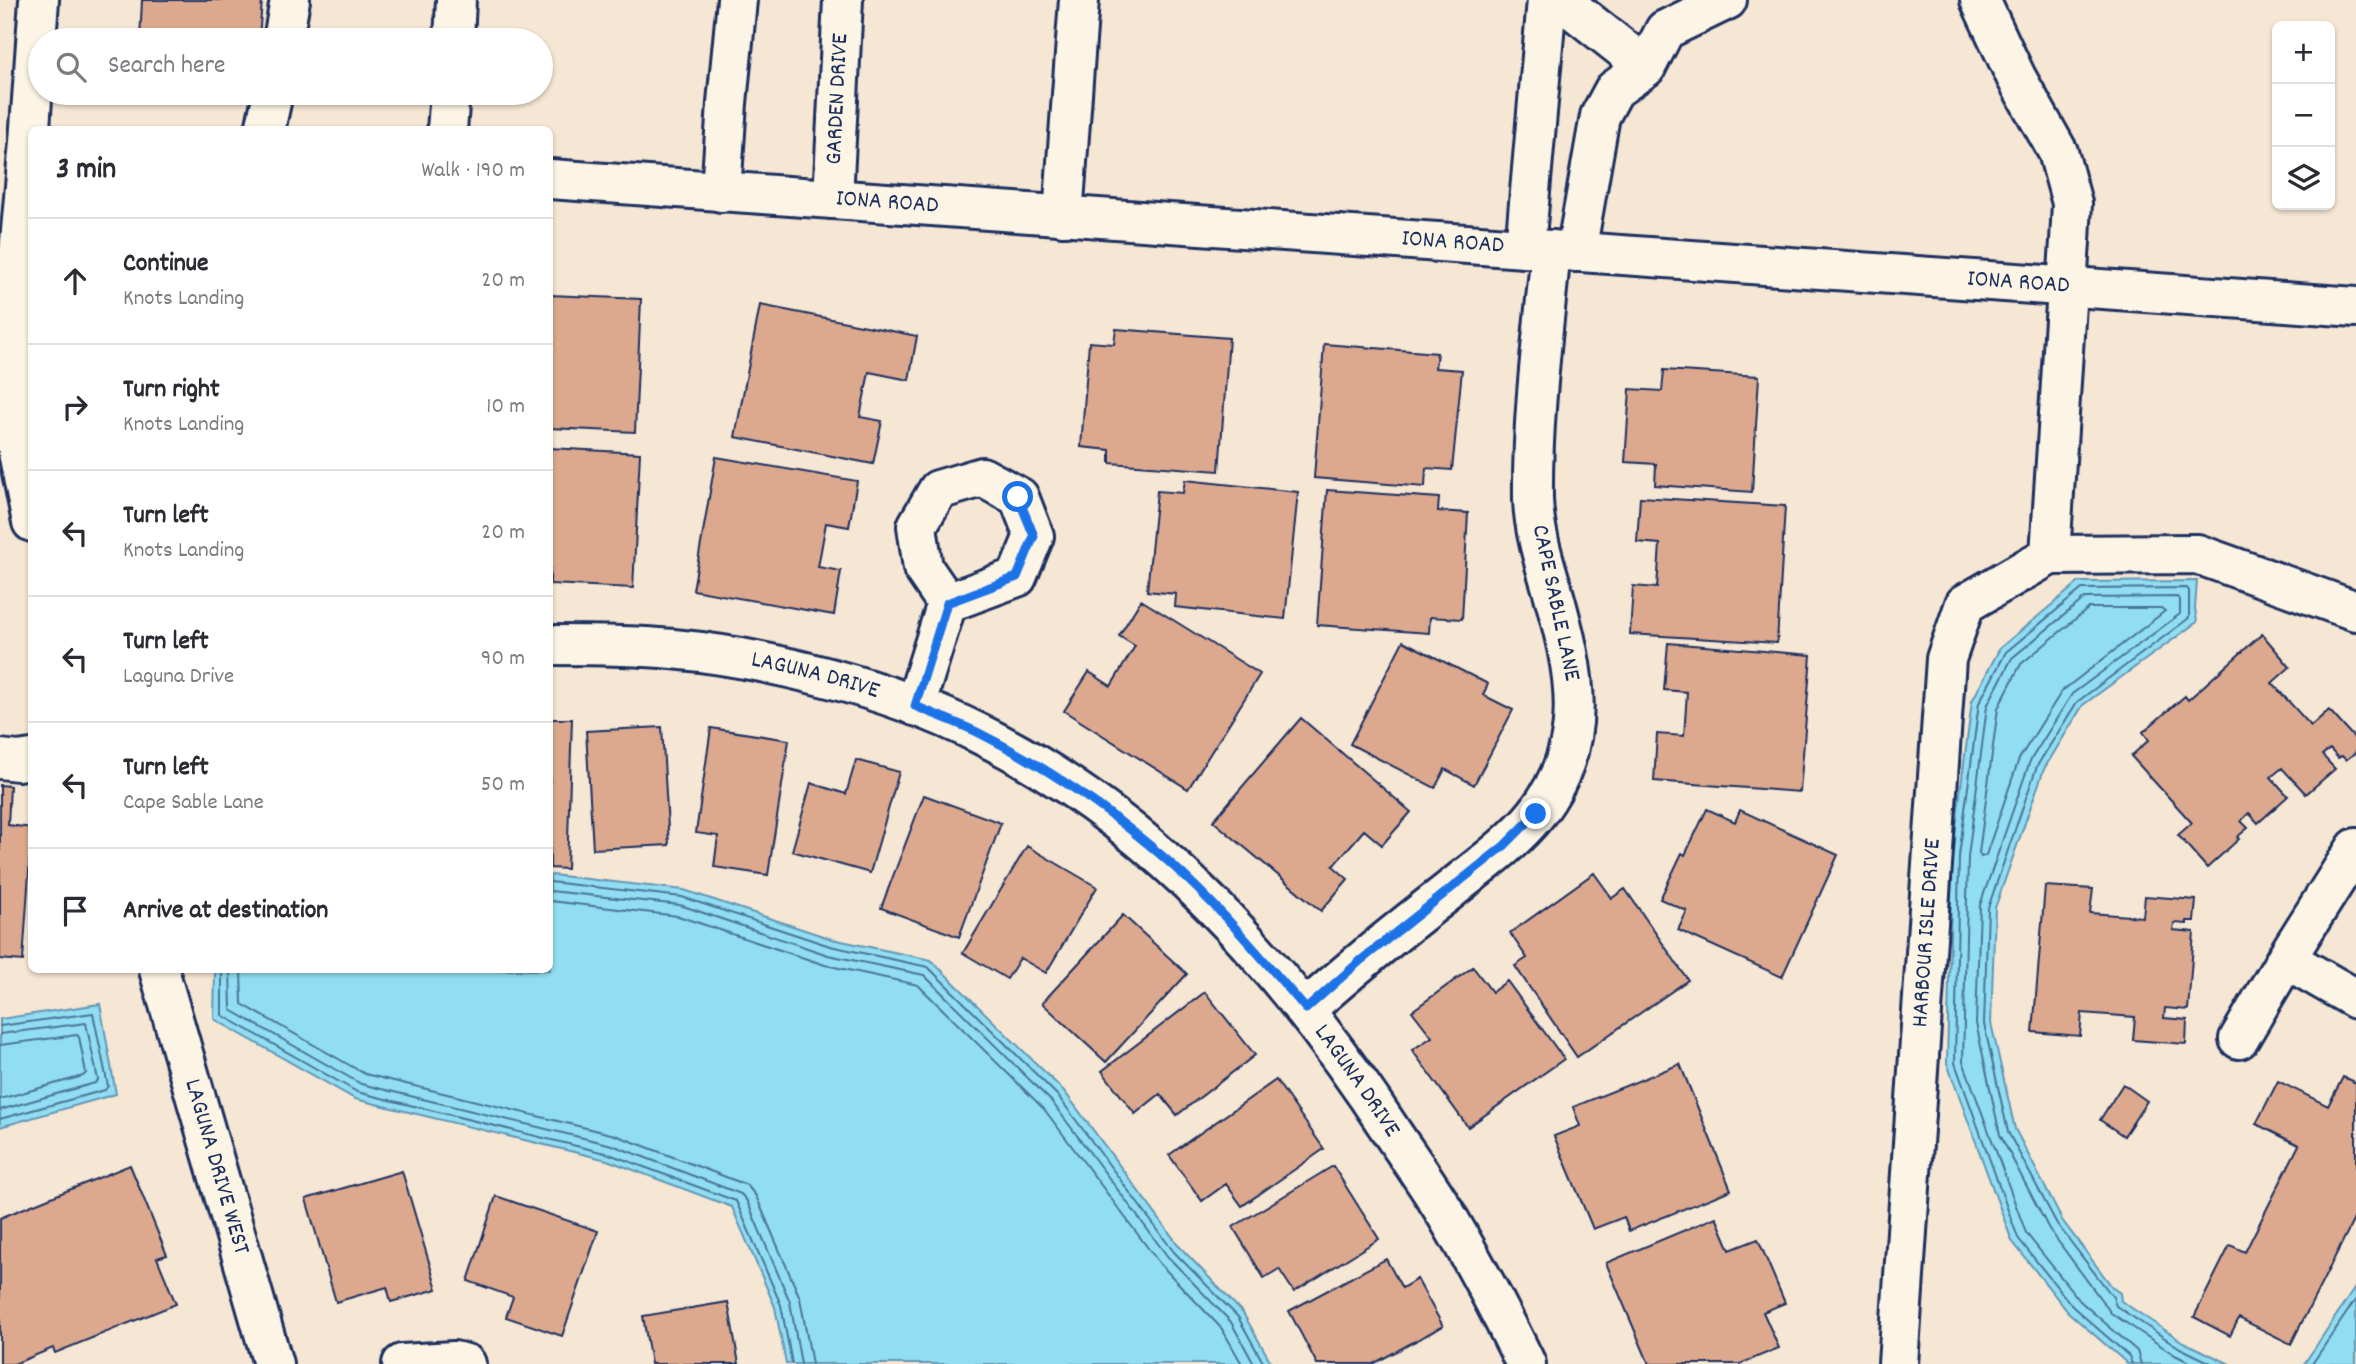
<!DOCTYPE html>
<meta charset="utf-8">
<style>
body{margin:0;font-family:Dekko,sans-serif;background:#f2f2f3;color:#2b2b33}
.controls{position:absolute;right:21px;top:21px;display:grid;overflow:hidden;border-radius:10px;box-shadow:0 2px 5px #0004}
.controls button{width:63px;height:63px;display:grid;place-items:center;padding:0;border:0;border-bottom:2px solid #e1e1e2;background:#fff;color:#2b2b33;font:35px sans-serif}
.stop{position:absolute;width:21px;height:21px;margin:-16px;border:5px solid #1a73e8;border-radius:50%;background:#fff}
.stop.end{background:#1a73e8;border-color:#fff;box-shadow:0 2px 7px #0008}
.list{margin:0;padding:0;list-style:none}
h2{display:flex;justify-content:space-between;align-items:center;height:91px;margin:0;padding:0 28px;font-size:30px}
h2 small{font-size:23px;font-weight:400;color:#7c7c81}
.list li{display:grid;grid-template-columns:46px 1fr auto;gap:21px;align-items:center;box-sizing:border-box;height:126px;padding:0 28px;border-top:2px solid #e1e1e2}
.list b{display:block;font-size:26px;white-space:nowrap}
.list p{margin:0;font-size:23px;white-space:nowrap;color:#7c7c81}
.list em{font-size:23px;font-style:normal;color:#7c7c81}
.icon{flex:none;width:38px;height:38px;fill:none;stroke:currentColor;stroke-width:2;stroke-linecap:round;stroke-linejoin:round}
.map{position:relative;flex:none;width:2356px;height:1364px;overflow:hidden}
.search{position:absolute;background:#fff;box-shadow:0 2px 5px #0004;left:28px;top:28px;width:525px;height:77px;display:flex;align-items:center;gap:18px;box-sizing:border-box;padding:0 24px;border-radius:38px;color:#7c7c81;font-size:26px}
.panel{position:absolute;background:#fff;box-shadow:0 2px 5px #0004;left:28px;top:126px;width:525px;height:847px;border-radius:10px}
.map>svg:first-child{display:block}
.water{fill:#91ddf1;stroke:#6297b6;stroke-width:2}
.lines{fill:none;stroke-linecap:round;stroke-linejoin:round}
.shore{stroke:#4a7599;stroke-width:2}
.building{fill:#dca98f;stroke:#1b2f5e;stroke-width:2}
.minor-casing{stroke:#1b2f5e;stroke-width:44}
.minor{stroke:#fcf5e5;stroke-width:38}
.route{stroke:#1a73e8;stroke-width:9}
.labels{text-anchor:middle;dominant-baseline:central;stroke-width:5;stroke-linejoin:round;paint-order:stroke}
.street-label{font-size:24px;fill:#1b2f5e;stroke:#fcf5e5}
</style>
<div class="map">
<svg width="2356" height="1364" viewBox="0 0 2356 1364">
<rect width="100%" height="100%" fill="#f6e6d4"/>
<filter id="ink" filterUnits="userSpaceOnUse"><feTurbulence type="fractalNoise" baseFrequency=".0143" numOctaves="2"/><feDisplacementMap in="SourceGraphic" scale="14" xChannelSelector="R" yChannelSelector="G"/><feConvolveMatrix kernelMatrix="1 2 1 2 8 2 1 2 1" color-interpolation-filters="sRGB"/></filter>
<g filter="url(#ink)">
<!-- water -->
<path class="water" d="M2197 581 2195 608 2197 622 2083 705 2044 769 1995 908 1991 1023 2015 1129 2062 1220 2113 1288 2120 1293 2121 1301 2183 1342 2230 1364H2128L2068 1312 2012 1241 1947 1063 1952 856 1972 701 2000 648 2079 582Z
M552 875 684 890 832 939 931 960 1064 1091 1180 1247 1243 1313 1272 1364H786L775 1307 732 1207 607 1160 355 1099 214 1019 215 970H550V876Z
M100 1004 116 1094 0 1127V1019Z
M2356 1286V1364H2304Z"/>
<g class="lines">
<!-- shore -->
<path class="shore" d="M2089 608H2161L2165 611 2062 691 2019 759 1986 855 1981 857 1979 853 1998 708 2021 664Z
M550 882 682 897 830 946 928 967 1058 1096 1174 1252 1238 1317 1264 1364
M550 891 680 905 828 955 924 975 1052 1102 1168 1257 1231 1322 1254 1364
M550 901 678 916 825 965 918 985 1044 1109 1160 1264 1222 1329 1242 1364
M222 970V1015L357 1092 609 1154 736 1201 781 1305 792 1364
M230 970 231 1010 361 1084 612 1145 741 1194 747 1201 790 1302 801 1364
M241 970 242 1004 365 1074 615 1135 747 1185 756 1196 800 1298 812 1364
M0 1026 93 1013 108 1086 105 1090 0 1119
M0 1034 86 1023 98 1080 95 1083 0 1110
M0 1045 77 1035 79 1037 86 1073 83 1076 0 1099
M2132 1364 2129 1356 2073 1307 2018 1238 1955 1063 1959 856 1979 703 2006 652 2082 589 2187 588 2189 591V618L2077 702 2037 766 1988 908 1984 1024 2008 1132 2057 1224 2113 1297 2116 1306 2180 1348 2213 1364
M2141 1364 2137 1351 2080 1301 2026 1233 1963 1061 1968 857 1987 706 2012 658 2085 598 2177 597 2180 600V614L2072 694 2030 761 1980 905 1976 1023 2000 1135 2049 1229 2111 1313 2175 1355 2193 1364
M2312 1364 2356 1299"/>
</g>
<!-- building -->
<path class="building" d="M142 0H262L259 40H140Z
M550 295 641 299 635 432 550 428Z
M760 305 917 336 909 380 869 372 860 417 882 421 873 464 735 437Z
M1116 329 1229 338 1219 471 1110 463V450L1081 447 1089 342 1114 344Z
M1324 344 1437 353 1435 368 1462 370 1452 470 1426 468 1425 487 1314 478Z
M1664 370 1759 376 1752 492 1655 485 1656 464 1625 462 1630 389 1662 391Z
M550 448 640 453 633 588 550 584Z
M716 457 857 481 849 527 826 523 818 567 841 571 834 615 693 590Z
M1185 480 1298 492 1285 619 1175 607 1176 594 1147 591 1157 491 1183 493Z
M1327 490 1439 498 1438 511 1468 513 1462 619 1430 617 1429 633 1317 625Z
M1640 497 1785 506 1777 643 1630 634 1633 586 1657 588 1660 544 1637 542Z
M1141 600 1260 674 1188 789 1064 711 1089 672 1111 686 1135 646 1119 636Z
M2262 634 2290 667 2272 683 2311 726 2329 710 2356 740V752L2346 760 2342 756 2338 758 2330 749 2322 755 2335 769 2306 794 2282 768 2271 777 2288 796 2258 823 2249 813 2241 821 2248 828 2237 837 2239 839 2207 868 2178 835 2192 823 2131 756 2149 740 2143 732 2185 696 2188 700Z
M1403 641 1488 684 1483 695 1513 710 1474 785 1445 769 1435 788 1350 744Z
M1668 643 1811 655 1800 792 1654 781 1657 734 1684 736 1687 692 1664 690Z
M1301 718 1411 812 1382 845 1364 830 1333 866 1348 879 1321 911 1213 821Z
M550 719H572L567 869 550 868Z
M662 727 669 845 593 849 586 731Z
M711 728 789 740 768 875 714 867 718 836 696 833Z
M856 760 899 772 870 873 792 851 811 783 846 794Z
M0 785 10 786 8 825 32 828 23 961 0 959Z
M924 795 1001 823 959 937 881 908Z
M1707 809 1735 822 1740 810 1838 855 1782 977 1678 930 1687 911 1660 899 1682 853 1685 855Z
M1027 846 1097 887 1046 973 1020 958 1007 979 963 953Z
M1594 873 1612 898 1625 889 1688 980 1577 1057 1515 966 1527 958 1510 933Z
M2045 886 2093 889 2090 913 2143 917 2145 896 2196 900 2194 921H2187V924L2174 923 2173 930 2194 932 2188 1010 2165 1008 2164 1018 2187 1020 2186 1044 2133 1040 2135 1017 2082 1013 2080 1036 2033 1032Z
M1123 915 1187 974 1106 1062 1042 1003Z
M1473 967 1492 992 1507 981 1564 1059 1468 1127 1412 1050 1432 1037 1412 1011Z
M1205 992 1255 1055 1177 1115 1160 1094 1135 1114 1102 1071Z
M1680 1064 1731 1190 1629 1231 1624 1217 1593 1229 1554 1136 1580 1126 1573 1107Z
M2343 1077 2356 1083V1215L2291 1344 2239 1318 2230 1336 2194 1317 2230 1245 2245 1252 2299 1145 2256 1124 2278 1081 2328 1106Z
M1276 1080 1324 1149 1242 1206 1226 1184 1202 1201 1169 1155Z
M2123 1084 2147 1101 2124 1136 2100 1120Z
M130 1165 167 1255 157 1258 176 1304 55 1353 53 1348 14 1364H0V1218Z
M1333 1166 1379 1239 1294 1292 1279 1269 1264 1278 1233 1227Z
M402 1171 437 1289 391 1302 387 1287 336 1302 306 1199Z
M496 1196 598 1231 562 1336 506 1317 513 1297 468 1281Z
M1716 1217 1730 1250 1758 1239 1785 1303 1763 1312 1779 1348 1740 1364H1649L1606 1263Z
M1386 1259 1402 1288 1417 1279 1443 1326 1373 1364H1317L1289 1311Z
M728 1302 739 1364H651L643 1316Z"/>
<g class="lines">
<!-- minor casing -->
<g class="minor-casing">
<g id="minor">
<path d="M1561 0 1646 67"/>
<path d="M283 40 290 0"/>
<path d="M454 40 456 0"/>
<path d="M265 130 273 93"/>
<path d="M447 130 450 93"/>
<path id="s1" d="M550 179 2356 307"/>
<path d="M721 192 727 103 737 0"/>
<path id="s2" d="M833 199 843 0"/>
<path d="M1063 216 1079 0"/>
<path d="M1525 248 1547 0"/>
<path d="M1576 252 1600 116 1614 90 1646 67 1665 30 1727 0"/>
<path d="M982 477 1019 497 1034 536 1017 577 947 603 923 568 917 526 938 490Z"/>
<path d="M32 522 16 442 12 371 14 308 29 142 39 0"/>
<path d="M2050 555 2197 554 2356 611"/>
<path id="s3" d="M550 645C591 645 632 645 673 649 770 658 890 689 978 733 1155 820 1287 971 1393 1134 1412 1162 1433 1191 1450 1221 1477 1267 1502 1315 1526 1364"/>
<path d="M915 706 947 603"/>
<path d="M0 759 18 761 32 759"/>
<path d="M2286 959 2356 999"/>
<path id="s4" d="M159 970 273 1364"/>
<path d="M1306 1009C1352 968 1400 929 1449 891 1478 867 1512 844 1536 814 1592 743 1575 671 1553 592 1544 562 1534 531 1533 499 1532 416 1543 333 1551 250"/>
<path d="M2239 1039 2292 949 2356 848"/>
<path d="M402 1364 454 1361 466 1364"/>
<path id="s5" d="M1898 1364 1946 659 1965 604 2050 555 2070 241 2072 203 2058 152 2016 77 1980 0"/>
</g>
</g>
<!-- minor -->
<use href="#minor" class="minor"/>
</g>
</g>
<g class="lines" filter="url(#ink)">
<!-- route -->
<path class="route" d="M1018 497 1034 536 1017 577 947 603 915 706C936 715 958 723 979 733 1047 767 1111 811 1168 861 1218 905 1262 958 1306 1009L1360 961 1504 846 1536 814"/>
</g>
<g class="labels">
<!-- street labels -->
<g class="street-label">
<text stroke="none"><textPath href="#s2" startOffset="100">GARDEN DRIVE</textPath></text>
<text stroke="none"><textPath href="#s1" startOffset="338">IONA ROAD</textPath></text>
<text stroke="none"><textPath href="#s1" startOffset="905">IONA ROAD</textPath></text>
<text stroke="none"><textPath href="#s1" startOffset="1472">IONA ROAD</textPath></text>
<text transform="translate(1555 603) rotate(78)">CAPE SABLE LANE</text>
<text stroke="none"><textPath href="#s3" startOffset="268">LAGUNA DRIVE</textPath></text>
<text stroke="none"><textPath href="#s5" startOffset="432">HARBOUR ISLE DRIVE</textPath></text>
<text stroke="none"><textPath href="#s3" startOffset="961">LAGUNA DRIVE</textPath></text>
<text stroke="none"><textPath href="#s4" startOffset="205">LAGUNA DRIVE WEST</textPath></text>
</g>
</g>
</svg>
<div class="controls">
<button>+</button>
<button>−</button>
<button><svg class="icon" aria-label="layers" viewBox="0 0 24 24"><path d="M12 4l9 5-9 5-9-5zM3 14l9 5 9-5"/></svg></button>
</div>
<div class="stop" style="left:1018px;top:497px"></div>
<div class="stop end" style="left:1536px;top:814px"></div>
<div class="search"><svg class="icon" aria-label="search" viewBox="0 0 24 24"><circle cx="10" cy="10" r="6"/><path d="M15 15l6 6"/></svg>Search here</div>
<section class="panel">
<h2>3 min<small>Walk · 190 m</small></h2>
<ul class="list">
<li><svg class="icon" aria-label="ahead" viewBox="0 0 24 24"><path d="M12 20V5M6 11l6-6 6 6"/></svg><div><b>Continue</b><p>Knots Landing</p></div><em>20 m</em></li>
<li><svg class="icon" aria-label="right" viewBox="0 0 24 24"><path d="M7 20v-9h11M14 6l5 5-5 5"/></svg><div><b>Turn right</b><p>Knots Landing</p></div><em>10 m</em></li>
<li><svg class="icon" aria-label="left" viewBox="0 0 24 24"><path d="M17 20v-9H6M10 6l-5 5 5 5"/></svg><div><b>Turn left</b><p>Knots Landing</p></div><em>20 m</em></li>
<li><svg class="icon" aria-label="left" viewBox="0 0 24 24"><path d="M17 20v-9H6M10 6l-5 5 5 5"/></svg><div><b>Turn left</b><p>Laguna Drive</p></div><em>90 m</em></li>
<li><svg class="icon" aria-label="left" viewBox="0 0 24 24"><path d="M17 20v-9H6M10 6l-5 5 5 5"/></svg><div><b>Turn left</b><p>Cape Sable Lane</p></div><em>50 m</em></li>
<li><svg class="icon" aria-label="arrive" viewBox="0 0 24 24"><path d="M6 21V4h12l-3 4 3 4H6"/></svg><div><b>Arrive at destination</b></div></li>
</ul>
</section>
</div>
